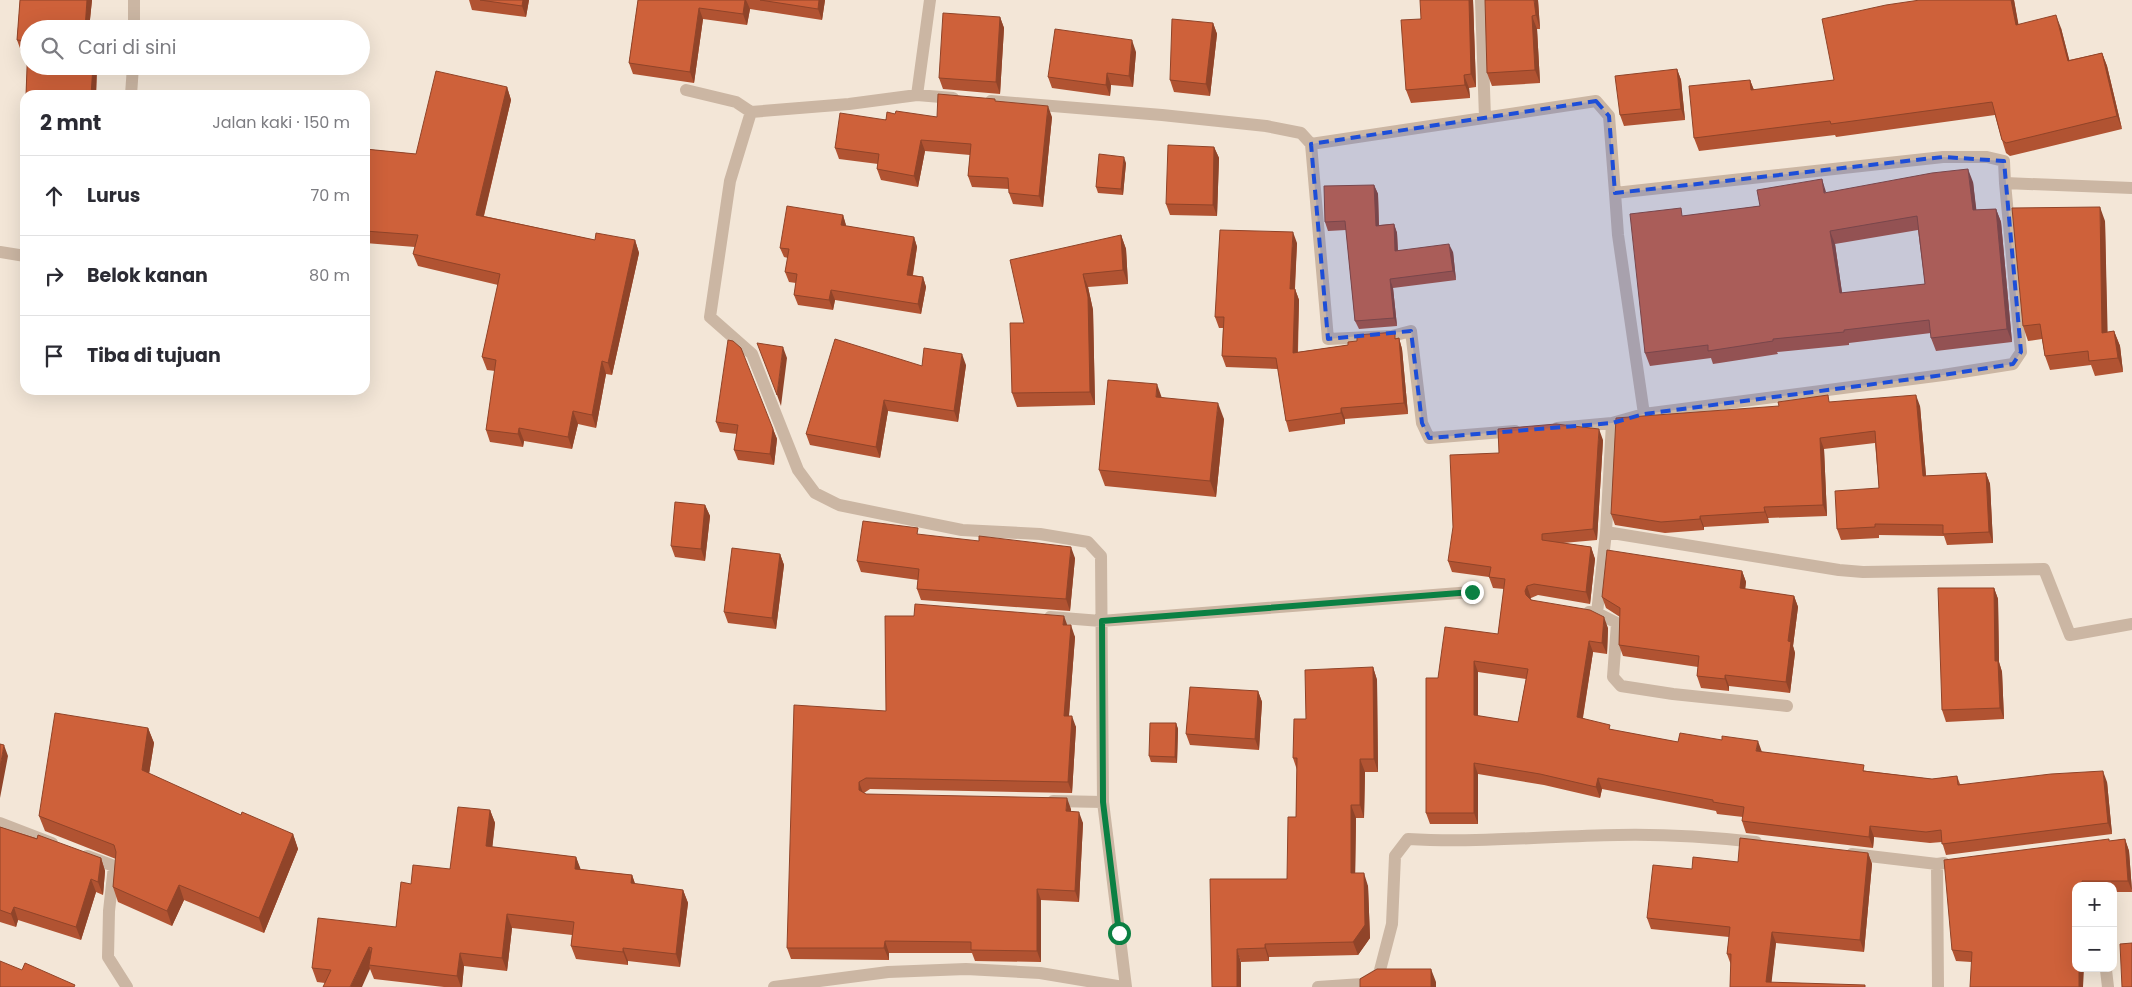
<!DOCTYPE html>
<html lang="id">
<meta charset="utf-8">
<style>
body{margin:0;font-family:Poppins,sans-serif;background:#f7f7f7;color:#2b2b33}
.controls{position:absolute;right:15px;bottom:15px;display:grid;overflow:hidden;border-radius:10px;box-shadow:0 5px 20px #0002}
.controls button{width:45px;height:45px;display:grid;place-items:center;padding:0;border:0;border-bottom:1px solid #e1e1e2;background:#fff;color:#2b2b33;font:25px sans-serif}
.stop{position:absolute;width:15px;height:15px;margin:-11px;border:4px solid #0b8043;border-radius:50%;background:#fff}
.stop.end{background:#0b8043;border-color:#fff;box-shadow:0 1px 5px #0008}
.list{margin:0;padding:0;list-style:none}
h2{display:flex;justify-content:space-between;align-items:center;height:65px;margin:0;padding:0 20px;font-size:21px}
h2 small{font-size:16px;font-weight:400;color:#7c7c81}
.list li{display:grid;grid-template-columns:32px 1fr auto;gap:15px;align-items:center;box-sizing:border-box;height:80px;padding:0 20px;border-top:1px solid #e1e1e2}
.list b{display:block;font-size:19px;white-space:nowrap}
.list em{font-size:16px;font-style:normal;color:#7c7c81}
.icon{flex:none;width:28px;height:28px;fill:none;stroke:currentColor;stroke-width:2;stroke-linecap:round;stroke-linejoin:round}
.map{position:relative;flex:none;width:2132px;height:987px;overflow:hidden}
.search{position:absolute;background:#fff;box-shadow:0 5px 20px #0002;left:20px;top:20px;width:350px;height:55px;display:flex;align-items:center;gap:12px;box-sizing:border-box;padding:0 18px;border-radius:28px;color:#7c7c81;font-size:19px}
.panel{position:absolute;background:#fff;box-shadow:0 5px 20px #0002;left:20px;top:90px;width:350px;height:305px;border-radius:15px}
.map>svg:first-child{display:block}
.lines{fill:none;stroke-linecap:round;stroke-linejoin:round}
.minor{stroke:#cbb6a3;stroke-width:12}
.wall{fill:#b15332;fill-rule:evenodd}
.shaded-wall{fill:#904429}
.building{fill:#ce613a;stroke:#904429;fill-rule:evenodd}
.route{stroke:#0b8043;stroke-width:6}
.marked{fill:#1d4ed8;fill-opacity:0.2;stroke:#1d4ed8;stroke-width:4;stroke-dasharray:10 6;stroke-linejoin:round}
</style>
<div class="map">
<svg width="2132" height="987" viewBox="0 0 2132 987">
<rect width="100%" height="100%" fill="#f3e6d7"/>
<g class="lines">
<!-- minor -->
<path class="minor" d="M1481 0 1485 118
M134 29V0
M686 90 736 102 751 112
M131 95 133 66
M917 95 930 0
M953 98 917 95 849 104 751 112 730 181 710 317 752 354 798 470 815 493 839 505 962 530 1040 534 1088 542 1101 556 1103 802 1126 987
M991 101 1162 115 1266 126 1301 133 1311 144 1328 339 1392 336 1411 331 1422 423 1429 438 1515 431
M1311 144 1596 101 1609 116 1615 193
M0 252 25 256
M1644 414 1618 235 1615 193 1943 157H1987L2004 161 2005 183
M1557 428 1612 423 1644 414 1943 375 2013 364 2021 352 2005 183 2132 188
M1606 532 1839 570 1863 572 2044 569 2070 635 2132 624
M1589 612 1597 613 1617 623 1613 677 1621 686 1673 694 1787 706
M1597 613 1606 532 1612 423
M1050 617 1101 621 1472 592
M1053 801 1103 802
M0 823 52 843
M1852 854 1937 864
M87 856 114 866 109 911 108 957 127 987
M2106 970 2108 987
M774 987 888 972 966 969 1040 973 1123 987
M1318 987 1362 984 1379 974 1392 924 1395 856 1408 839C1478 843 1548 836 1618 835 1664 834 1710 837 1756 842
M1938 987 1937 864 1944 863"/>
</g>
<!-- wall -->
<path class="wall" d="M20 0H92L89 29H29V66H97L96 95H26L28 52 21 51 17 40Z
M469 0H529L526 17 472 10Z
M638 0H825L822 20 750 9 747 25 703 19 694 83 633 74 629 63Z
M1473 0 1476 87 1469 88 1470 98 1411 103 1406 90 1421 19Z
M1538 0 1540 29H1537L1540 83 1492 86 1487 73Z
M1920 0H2014L2018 24 2061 28 2069 60 2102 53 2107 66 2122 129 2010 156 2006 153 2002 140 1995 115 1836 137 1835 135 1699 151 1694 138 1750 80 1754 90 1834 80Z
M1000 17 1004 28 1000 94 943 89 939 78Z
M1213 23 1217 34 1210 96 1174 92 1170 80Z
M1136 52 1133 87 1111 85 1110 96 1052 88 1048 77Z
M1677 69 1681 80 1685 120 1624 126 1620 115Z
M507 87 511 100 484 216 595 240H635L639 253 612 375 606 374 596 428 578 424 572 449 524 441 523 447 490 442 486 430 495 371 487 370 482 357 498 285 418 266 413 254 415 247 365 243V149L416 154Z
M996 101 1052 117 1043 207 1013 204 1009 193V189L972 187 968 176 970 155 925 151 918 187 881 180 877 169 878 164 839 159 835 148 895 114 937 117Z
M1214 147 1219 158 1217 216 1170 215 1166 204Z
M1126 163 1123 195 1098 193 1096 187Z
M1973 182 1976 210 1996 209 2001 222 2012 342 1936 351 1931 338V333L1849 343V345L1777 352 1778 354 1713 364 1711 358 1650 366 1645 353 1684 216 1760 206 1826 193ZM1918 230 1925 284 1842 293 1835 244Z
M1374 185 1378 194 1379 225 1394 224 1397 233 1398 250 1453 252 1456 280 1393 288 1397 326 1359 329 1355 321 1346 230 1328 231 1325 222Z
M843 215 846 226 914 237 917 247 913 275 923 277 926 287 921 314 835 300 833 310 798 305 794 295 796 283 789 282 785 272 788 258 784 257 780 248Z
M2105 221 2107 332 2114 331 2120 346 2123 372 2095 376 2091 365 2050 370 2045 356 2042 339 2028 341 2023 326Z
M1121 235 1126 249 1128 284 1088 287 1093 310 1095 405 1017 407 1012 393 1024 323Z
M1297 243 1295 289 1299 300 1298 352 1399 338 1402 349 1408 414 1345 419V424L1289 432 1286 421 1278 369 1226 367 1222 356 1223 328H1219L1215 317Z
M966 365 958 422 888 411 880 458 810 445 806 434 922 366Z
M143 390H156V392Z
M1162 397 1224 419 1216 497 1105 486 1099 470Z
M1830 402 1920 406 1926 476 1986 473 1990 484 1993 543 1947 545 1944 536 1879 535V538L1841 540 1837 529 1879 488 1875 443 1824 449 1827 516 1768 518 1769 523 1704 527V530L1665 533 1615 525 1611 514 1779 406Z
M716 422 773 429 777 439 774 465 738 460 734 450 737 434 720 432Z
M1603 440 1597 540 1563 543 1591 547 1595 559 1590 604 1538 595 1531 598 1530 599 1608 628 1607 654 1593 652 1583 718 1612 730 1678 742 1761 752 1867 771 1932 779 1957 776 1960 784 2107 782 2112 834 1946 855 1942 842 1930 843 1874 837 1873 848 1746 833 1742 821 1743 817 1717 814 1716 811 1602 789 1600 798 1544 785 1478 774V824H1430L1426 813 1438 678 1498 634 1504 589 1493 588 1489 577 1452 572 1448 561 1499 453ZM1478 672 1526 679 1518 722 1478 716Z
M705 505 710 516 705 561 675 557 671 546Z
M920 535 1075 558 1070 611 921 600 917 589 918 580 861 572 857 561Z
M780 554 784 565 776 629 728 623 724 612Z
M1742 571 1746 582 1745 589 1794 596 1798 607 1793 646 1795 653 1790 693 1729 686V691L1701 688 1697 676 1698 667 1623 656 1619 645 1620 617 1606 608 1602 597Z
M1994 588 1998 599 1999 662 2002 672 2004 719 1946 722 1942 710Z
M1068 625 1075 637 1069 716 1076 727 1072 793 870 789 864 793 866 794 1071 809V811L1083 823 1079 902 1041 900V962L975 961 972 953H889V960L791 959 787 948 886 711Z
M1373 667 1377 680 1378 772H1365L1364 818H1356L1355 873 1368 886 1370 938 1358 955 1269 957V961L1241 962 1210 879H1287L1296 817 1297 770 1293 758 1306 719Z
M1258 691 1262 702 1259 750 1190 745 1186 734Z
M1176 723 1178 729 1177 763 1151 762 1149 756Z
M148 728 154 743 149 774 241 815 293 834 298 849 264 933 184 900 172 926 118 902 113 887 116 859 45 831 39 816Z
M490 810 495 823 492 847 576 857 580 869 632 875 635 884 683 890 688 903 680 967 628 961V965L576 959 571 946 572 935 512 928 507 971 464 966 462 987H444L374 979 370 969 325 983 317 982 312 968 396 927 411 884 450 869Z
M0 827 101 858 105 871 103 895 96 892 81 940 18 920 16 927 0 922Z
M2125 839 2129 851 2132 892H2113V886H2076L1971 962 1956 961 1952 950 2110 841Z
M1868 853 1872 864 1864 952 1776 943 1771 982 1730 987 1731 965 1727 954 1729 937 1651 929 1647 918 1692 869Z"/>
<!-- shaded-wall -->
<path class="shaded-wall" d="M87 0H92L89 29H85Z
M523 0H529L526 17 522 6Z
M745 0H746L750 9 747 25 743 14Z
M819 0H825L822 20 818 9Z
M1469 0H1473L1476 87 1471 74Z
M1534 0H1538L1540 29 1536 15Z
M2011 0H2014L2021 38 2016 25Z
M699 8 703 19 694 83 690 72Z
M2056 15 2061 28 2073 74 2068 61Z
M1532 16 1537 29 1540 83 1535 70Z
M1000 17 1004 28 1000 94 996 82Z
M1213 23 1217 34 1210 96 1206 84Z
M1132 40 1136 52 1133 87 1129 76Z
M2102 53 2107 66 2122 129 2117 116Z
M93 66H97L96 95H91Z
M1677 69 1681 80 1685 120 1681 109Z
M1107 73 1111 85 1110 96 1106 85Z
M1464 75 1469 88 1470 98 1465 85Z
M1750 80 1755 93 1751 90Z
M507 87 511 100 481 227 476 215Z
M1048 106 1052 117 1043 207 1039 196Z
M921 140 925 151 918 187 914 176Z
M1214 147 1219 158 1217 216 1213 205Z
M1124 157 1126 163 1123 195 1121 189Z
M1968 169 1973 182 1978 223 1973 210Z
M1822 179 1826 192 1824 193Z
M1374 185 1378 194 1379 234 1376 226Z
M2100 207 2105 221 2108 347 2102 333Z
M1996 209 2001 222 2012 342 2007 329Z
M843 215 846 225 845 235 841 225Z
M1394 224 1397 233 1398 259 1395 251Z
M1830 231 1835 244 1844 306 1840 293Z
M1293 232 1297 243 1294 300 1290 289Z
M1121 235 1126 249 1128 284 1123 270Z
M914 237 917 247 911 284 907 275Z
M635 240 639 253 612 375 608 363Z
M1449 244 1453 252 1456 280 1453 271Z
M1083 274 1088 287 1093 310 1095 405 1090 392Z
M923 277 926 287 921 314 918 304Z
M1390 279 1393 288 1397 326 1394 318Z
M1295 289 1299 300 1297 364 1293 353Z
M831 290 835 300 833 310 829 300Z
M2114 331 2120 346 2123 372 2118 358Z
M1399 338 1402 349 1408 414 1404 403Z
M783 347 787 358 781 406 777 395Z
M962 354 966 365 958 422 954 411Z
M602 361 606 374 596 428 592 415Z
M1157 384 1163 401 1156 397Z
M1916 395 1920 406 1927 487 1923 476Z
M884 400 888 411 880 458 876 447Z
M1218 403 1224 419 1216 497 1210 481Z
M1341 408 1345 419V424L1341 413Z
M573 411 578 424 572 449 568 437Z
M519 428 524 441 523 447 518 434Z
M773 429 777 439 774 465 770 454Z
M1599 429 1603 440 1597 540 1593 529Z
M1820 438 1824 449 1827 516 1823 505Z
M1986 473 1990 484 1993 543 1989 532Z
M705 505 710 516 705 561 701 549Z
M1764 507 1768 518 1769 523 1765 512Z
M1700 516 1704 527V530L1700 519Z
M1071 547 1075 558 1070 611 1066 599Z
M1591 547 1595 559 1590 604 1586 592Z
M780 554 784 565 776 629 772 618Z
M1742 571 1746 582 1744 599 1740 588Z
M1527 586 1531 598 1529 602 1526 595 1525 591Z
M1994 588 1998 599 1999 662 2002 672 2004 719 2000 708 1995 661Z
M1794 596 1798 607 1793 646 1795 653 1790 693 1786 682 1788 641Z
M1064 616 1068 627 1063 625Z
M1604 617 1608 628 1607 654 1602 643Z
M1071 625 1075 637 1068 727 1064 716Z
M1589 641 1593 652 1581 728 1577 717Z
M1474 661 1478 672V726L1474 715Z
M1373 667 1377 680 1378 772 1374 759Z
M1725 675 1729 686V691L1725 679Z
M1258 691 1262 702 1259 750 1255 739Z
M1072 716 1076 727 1072 793 1068 782Z
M1176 723 1178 729 1177 763 1175 757Z
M148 728 154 743 147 786 142 770Z
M1758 741 1762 752 1756 751Z
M4 745 8 756 0 798V767Z
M1360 759 1365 772 1364 818 1360 805Z
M1474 763 1478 774V824L1474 813Z
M2103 771 2107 782 2112 834 2108 823Z
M1598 778 1602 789 1600 798 1596 787Z
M859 782 863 793 859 790Z
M1067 798 1071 809 1070 822 1066 811Z
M1351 805 1356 818 1355 886 1351 873Z
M490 810 495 823 491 860 486 846Z
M1079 812 1083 823 1079 902 1075 891Z
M1870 826 1874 837 1873 848 1869 837Z
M293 834 298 849 264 933 259 918Z
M2125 839 2129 851 2132 891 2128 881Z
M1868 853 1872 864 1864 952 1860 940Z
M576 857 581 870 575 869Z
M101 858 105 871 103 895 98 882Z
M1364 873 1368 886 1370 938 1358 955 1353 942Z
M632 875 637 889 631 883Z
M91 879 96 892 81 940 76 927Z
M179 885 184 900 172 926 167 911Z
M1037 889 1041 900V962L1037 951Z
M683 890 688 903 680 967 676 954Z
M14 907 18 920 16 927 11 914Z
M507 914 512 928 507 971 502 958Z
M1772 932 1776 943 1771 987 1766 982Z
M885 941 889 953V960L884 948Z
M1265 944 1269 957V961L1265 948Z
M369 947 374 960 369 965 370 969 362 987H350Z
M623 948 628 961V965L623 952Z
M1237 949 1241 962V987H1237Z
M460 953 464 966 462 987H461L457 976Z
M2079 968H2084L2083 987H2079Z
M1431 969 1436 982V987H1431Z"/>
<!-- building -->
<path class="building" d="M20 0H87L85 29H29V66H93L91 95H26L28 41 17 40Z
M480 0H523L522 6Z
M638 0H745L743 14 699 8 690 72 629 63Z
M760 0H819L818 9Z
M1420 0H1469L1471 74 1464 75 1465 85 1406 90 1401 20 1421 19Z
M1485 0H1534L1536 15 1532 16 1535 70 1487 73Z
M1920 0H2011L2016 25 2056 15 2068 61 2102 53 2117 116 2006 143 2002 140 1992 102 1831 124 1830 121 1694 138 1689 86 1750 80 1751 90 1834 80 1822 19 1886 5Z
M943 13 1000 17 996 82 939 78Z
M1172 19 1213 23 1206 84 1170 80Z
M1055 29 1132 40 1129 76 1107 73 1106 85 1048 77Z
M1677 69 1681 109 1620 115 1615 76Z
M436 71 507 87 476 215 595 240 596 233 635 240 608 363 602 361 592 415 573 411 568 437 519 428 518 434 486 430 496 360 482 357 500 274 413 254 418 235 365 231V149L416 154Z
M938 94 995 99V101L1048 106 1039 196 1009 193 1008 178 968 176 971 144 921 140 914 176 877 169 879 154 835 148 840 113 886 120 887 112 895 114 896 111 937 117Z
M1168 145 1214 147 1213 205 1166 204Z
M1099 154 1124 157 1121 189 1096 187Z
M1968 169 1973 210 1996 209 2007 329 1931 338 1929 320 1844 330V332L1773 339V341L1708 351V345L1645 353 1630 214 1681 208 1682 216 1760 206 1757 190 1822 179 1824 193 1932 173ZM1917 216 1925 284 1840 293 1830 231Z
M1374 185 1376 226 1394 224 1395 251 1449 244 1453 271 1390 279 1394 318 1355 321 1345 221 1325 222 1324 186Z
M787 206 843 215 841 225 914 237 907 275 923 277 918 304 831 290 829 300 794 295 797 274 785 272 789 249 780 248Z
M2100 207 2102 333 2114 331 2118 358 2089 361 2088 351 2045 356 2040 324 2023 326 2012 208Z
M1220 230 1293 232 1290 289H1295L1293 353 1348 345V342L1357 341V335L1395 332V339L1399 338 1404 403 1341 408V413L1286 421 1276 358 1222 356 1224 317H1215Z
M1121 235 1123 270 1083 274 1088 297 1090 392 1012 393 1010 323H1024L1010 260Z
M835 339 922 366 924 348 962 354 954 411 884 400 876 447 806 434Z
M728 340 733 341 741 348 773 429 770 454 734 450 738 425 716 422Z
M757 343 783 347 777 395Z
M1108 380 1157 384 1156 397 1218 403 1210 481 1099 470Z
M1828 395 1829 402 1916 395 1923 476 1986 473 1989 532 1943 534V525L1875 524V527L1837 529 1835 491 1879 488 1875 431 1820 438 1823 505 1764 507 1765 512 1700 516V519L1661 522 1611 514 1616 418 1779 406 1778 402Z
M1556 424 1599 429 1593 529 1542 534V540L1591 547 1586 592 1534 584 1527 586 1525 591 1526 595 1531 600 1590 610 1604 617 1602 643 1589 641 1577 717 1610 725 1609 729 1678 742 1680 733 1722 740V736L1758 741 1756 751 1864 765 1863 771 1932 779 1957 776 1958 785 2051 774 2103 771 2108 823 1942 844 1941 830 1926 832 1870 826 1869 837 1742 821 1744 807 1713 802V800L1598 778 1596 787 1540 774 1474 763V813H1426V678H1438L1445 627 1498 634 1505 579 1489 577 1491 567 1448 561 1453 527 1450 455 1499 453 1498 429ZM1474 661 1528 669 1518 722 1474 715Z
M675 502 705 505 701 549 671 546Z
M863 521 918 528 917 534 979 541V536L1071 547 1066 599 917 589 919 569 857 561Z
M732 548 780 554 772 618 724 612Z
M1607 550 1742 571 1740 588 1794 596 1788 641 1791 642 1786 682 1725 675V679L1697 676 1699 656 1619 645 1620 608 1602 597Z
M1938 588H1994L1995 661H1998L2000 708 1942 710Z
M915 604 1064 616 1063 625H1071L1064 716H1072L1068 782 866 778 859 782V790L866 794 1067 798 1066 811 1079 812 1075 891 1037 889V951L971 950V942L885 941 884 948H787L794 705 886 711 885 616H914Z
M1373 667 1374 759H1360V805H1351V873H1364L1365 925 1353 942 1265 944V948L1237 949V987H1212L1210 879H1287L1288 817H1296L1297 758H1293L1294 719H1306L1305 670Z
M1190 687 1258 691 1255 739 1186 734Z
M55 713 148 728 142 770 241 815 242 812 293 834 259 918 179 885 167 911 113 887 116 852 114 845 39 816Z
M1150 723H1176L1175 757 1149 756Z
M0 744 4 745 0 767Z
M458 807 490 810 486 846 576 857 575 869 632 875 631 883 683 890 676 954 623 948V952L571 946 574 922 507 914 502 958 460 953 457 976 369 965 372 948 369 947 350 987H323L331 970 312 968 318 918 396 927 401 882 411 884 413 865 450 869Z
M0 827 37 839 38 835 101 858 98 882 91 879 76 927 14 907 11 914 0 910Z
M1740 838 1868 853 1860 940 1772 932 1766 982 1865 985V987H1730L1731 954H1727L1730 927 1647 918 1653 865 1692 869 1693 857 1738 862Z
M2109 839V841L2125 839 2128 881H2082V886H2076V968H2079V987H1970L1972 952 1952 950 1944 860Z
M2132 943V987H2122L2120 944Z
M0 961 22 970 25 963 75 985 74 987H0Z
M1377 969H1431V987H1360V979Z"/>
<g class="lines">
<!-- route -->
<path class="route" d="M1119 933 1103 802 1102 621 1472 592"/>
</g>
<!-- marked area -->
<path class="marked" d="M1596 101 1609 116 1615 193 1943 157 2004 161 2021 352 2013 364 1943 375 1644 414 1612 423 1429 438 1422 423 1411 331 1328 339 1311 144Z"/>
</svg>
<div class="controls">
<button>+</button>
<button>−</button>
</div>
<div class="stop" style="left:1119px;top:933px"></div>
<div class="stop end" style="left:1472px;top:592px"></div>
<div class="search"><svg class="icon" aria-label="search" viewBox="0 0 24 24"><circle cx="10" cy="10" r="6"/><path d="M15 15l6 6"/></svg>Cari di sini</div>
<section class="panel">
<h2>2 mnt<small>Jalan kaki · 150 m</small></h2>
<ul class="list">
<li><svg class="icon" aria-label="ahead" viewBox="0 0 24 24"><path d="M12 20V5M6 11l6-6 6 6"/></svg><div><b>Lurus</b></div><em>70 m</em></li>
<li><svg class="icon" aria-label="right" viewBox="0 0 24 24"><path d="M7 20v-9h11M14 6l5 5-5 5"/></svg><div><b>Belok kanan</b></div><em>80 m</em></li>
<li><svg class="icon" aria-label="arrive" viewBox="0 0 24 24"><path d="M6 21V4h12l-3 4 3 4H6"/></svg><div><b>Tiba di tujuan</b></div></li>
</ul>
</section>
</div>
